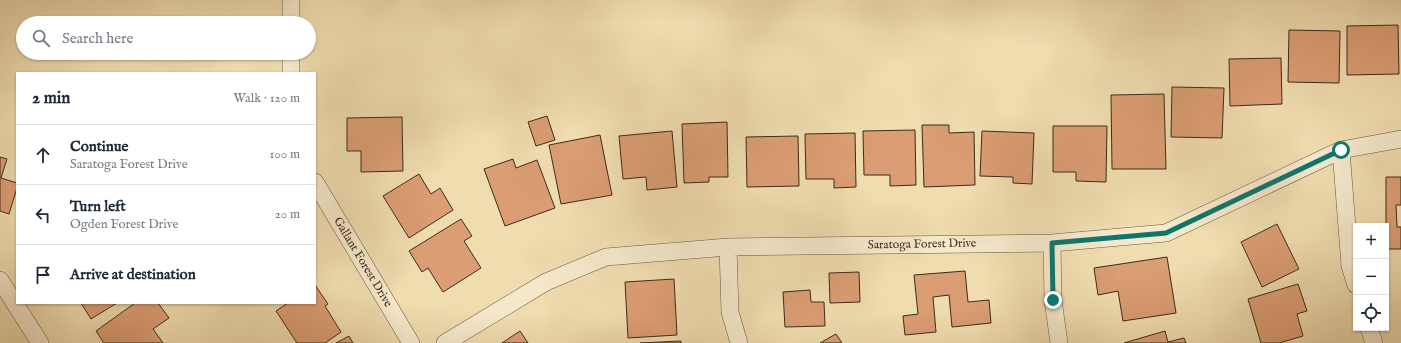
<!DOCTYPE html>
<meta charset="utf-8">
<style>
body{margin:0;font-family:"IM FELL English",serif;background:#f6f6f7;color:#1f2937}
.controls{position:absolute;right:12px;bottom:12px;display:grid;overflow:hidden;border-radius:0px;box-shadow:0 1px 3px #0004}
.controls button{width:36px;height:36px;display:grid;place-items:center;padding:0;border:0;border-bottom:1px solid #e0e1e3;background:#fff;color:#1f2937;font:20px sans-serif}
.stop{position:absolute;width:12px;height:12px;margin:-9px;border:3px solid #0f766e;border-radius:50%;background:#fff}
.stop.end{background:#0f766e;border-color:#fff;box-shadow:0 1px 4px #0008}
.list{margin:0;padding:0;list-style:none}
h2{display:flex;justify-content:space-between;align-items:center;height:52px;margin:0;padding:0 16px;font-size:17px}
h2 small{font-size:13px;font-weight:400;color:#747a83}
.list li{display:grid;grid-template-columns:26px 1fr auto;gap:12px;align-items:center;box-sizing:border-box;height:60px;padding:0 16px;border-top:1px solid #e0e1e3}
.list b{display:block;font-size:15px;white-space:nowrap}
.list p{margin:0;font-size:13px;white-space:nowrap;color:#747a83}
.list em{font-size:13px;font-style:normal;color:#747a83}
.icon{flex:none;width:22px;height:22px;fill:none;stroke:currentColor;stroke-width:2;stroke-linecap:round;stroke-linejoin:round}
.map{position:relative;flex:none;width:1401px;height:343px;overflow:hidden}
.search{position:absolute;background:#fff;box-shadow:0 1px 3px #0004;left:16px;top:16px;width:300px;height:44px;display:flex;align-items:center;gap:10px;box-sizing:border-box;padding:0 14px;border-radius:22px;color:#747a83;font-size:15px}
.panel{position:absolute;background:#fff;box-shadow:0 1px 3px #0004;left:16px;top:72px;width:300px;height:232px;border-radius:0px}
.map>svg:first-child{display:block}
.building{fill:#db9d73;stroke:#3f2b1a}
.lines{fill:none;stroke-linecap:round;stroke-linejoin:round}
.minor-casing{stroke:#6b573f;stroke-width:18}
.minor{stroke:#f5e8cb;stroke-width:17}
.route{stroke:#0f766e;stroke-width:5}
.labels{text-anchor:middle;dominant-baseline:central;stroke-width:3.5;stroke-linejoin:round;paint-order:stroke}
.street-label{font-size:12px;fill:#3f2b1a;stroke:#f5e8cb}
</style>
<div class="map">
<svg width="1401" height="343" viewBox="0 0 1401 343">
<rect width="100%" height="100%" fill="#efdcaf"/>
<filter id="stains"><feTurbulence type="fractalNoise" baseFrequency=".005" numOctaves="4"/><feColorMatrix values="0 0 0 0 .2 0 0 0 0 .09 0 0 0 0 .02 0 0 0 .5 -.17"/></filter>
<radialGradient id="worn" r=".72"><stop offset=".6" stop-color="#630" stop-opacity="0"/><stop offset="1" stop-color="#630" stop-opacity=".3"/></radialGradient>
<!-- building -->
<path class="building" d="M1398 25 1399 74 1347 75V26Z
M1289 30 1340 31 1339 83 1288 82Z
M1281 58 1282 104 1230 106 1229 59Z
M1172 87 1224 88 1222 138 1171 137Z
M1164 94 1166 169H1112L1111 95Z
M547 116 555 140 536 146 528 122Z
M402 117 403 171 361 172V151H347V118Z
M727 122 728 177H709V182L684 183 682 124Z
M922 125H949V133L974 132 975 185 924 187Z
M1053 126H1107L1106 182 1076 181V172H1053Z
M915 130 916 185 890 186V175H864L863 131Z
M672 131 677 187 647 190 646 177 623 179 619 136Z
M982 131 1034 133 1032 184 1013 183V177L980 176Z
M855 133 856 187 834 188V179H806L805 134Z
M600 135 612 195 561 204 549 145Z
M798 136 799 186 747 187 746 137Z
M0 157 7 159 1 178 17 183V188L9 214 0 211Z
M513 159 516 168 537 160 555 208 505 226 484 169Z
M419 174 431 194 440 188 453 210 409 238 383 196Z
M1386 177H1401V205H1396L1397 227H1401V249H1386Z
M461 219 472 236 464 241 481 268 443 292 428 268 422 272 409 251Z
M1277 224 1299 269 1262 287 1241 242Z
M1167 257 1176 313 1123 321 1118 291 1098 295 1094 268Z
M965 271 968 302 989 300 991 323 952 327 949 295 933 297 936 332 905 335 903 316 918 314 914 275Z
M859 272 860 302 830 303 829 273Z
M674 279 677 335 628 338 625 282Z
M1298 284 1307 311 1297 314 1303 336 1279 343H1261L1248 299Z
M315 285 328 304 325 306 341 332 325 343H297L276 311 288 303H315Z
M810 290 811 302H824L825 326 785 327 783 292Z
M81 303H117L91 319Z
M135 303H158L169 318 153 329 163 343H104L96 331Z
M520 331 528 343H502Z
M1165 331 1168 342 1184 338 1186 343H1124Z
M836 334 842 343H820Z
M349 336 353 343H336Z
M681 341V343H640Z"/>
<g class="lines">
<!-- minor casing -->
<g class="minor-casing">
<path id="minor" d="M291 0V23
M291 53V73
M1341 150 1350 266 1356 285
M315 182 411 343
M1052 243 1053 300 1059 343
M728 247 730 312 739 343
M0 280 40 343
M1369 328 1374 343
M445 343 546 282 606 257 728 247 1052 243 1166 233 1341 150 1401 139"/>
</g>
<!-- minor -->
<use href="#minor" class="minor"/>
</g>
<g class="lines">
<!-- route -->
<path class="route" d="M1053 300 1052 243 1166 233 1341 150"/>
</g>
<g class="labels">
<!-- street labels -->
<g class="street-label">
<text transform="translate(922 244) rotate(-1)">Saratoga Forest Drive</text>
<text transform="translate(363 262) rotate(59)">Gallant Forest Drive</text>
</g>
</g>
<rect width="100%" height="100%" filter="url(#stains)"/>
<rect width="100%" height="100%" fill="url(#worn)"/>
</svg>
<div class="controls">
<button>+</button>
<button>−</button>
<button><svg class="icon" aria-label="locate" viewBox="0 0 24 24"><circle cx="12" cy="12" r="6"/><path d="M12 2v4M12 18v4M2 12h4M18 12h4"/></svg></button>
</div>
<div class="stop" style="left:1341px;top:150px"></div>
<div class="stop end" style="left:1053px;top:300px"></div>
<div class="search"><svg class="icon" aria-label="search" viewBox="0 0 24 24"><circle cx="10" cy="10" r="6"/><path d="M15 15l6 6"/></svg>Search here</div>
<section class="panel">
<h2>2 min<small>Walk · 120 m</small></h2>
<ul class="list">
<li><svg class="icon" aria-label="ahead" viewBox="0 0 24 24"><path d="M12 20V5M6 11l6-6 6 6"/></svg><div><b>Continue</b><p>Saratoga Forest Drive</p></div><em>100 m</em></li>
<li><svg class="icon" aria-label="left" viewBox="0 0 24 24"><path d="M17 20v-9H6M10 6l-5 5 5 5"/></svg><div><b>Turn left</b><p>Ogden Forest Drive</p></div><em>20 m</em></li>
<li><svg class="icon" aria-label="arrive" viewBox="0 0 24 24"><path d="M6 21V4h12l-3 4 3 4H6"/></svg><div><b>Arrive at destination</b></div></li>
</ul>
</section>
</div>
